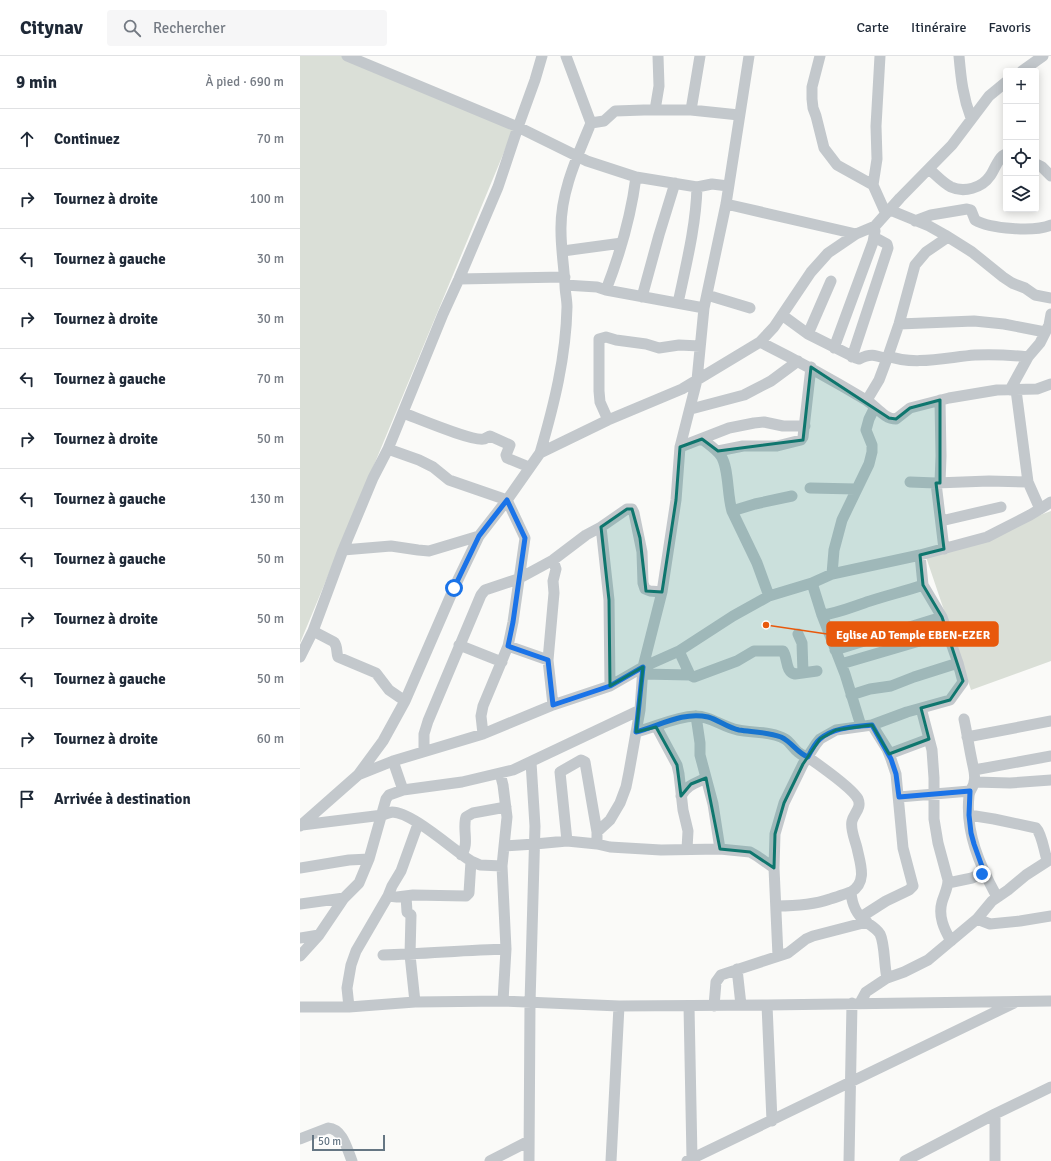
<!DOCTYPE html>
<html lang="fr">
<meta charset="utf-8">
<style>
body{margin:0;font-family:Signika,sans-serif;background:#f6f6f7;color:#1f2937}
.controls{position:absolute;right:12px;top:12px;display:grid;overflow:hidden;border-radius:4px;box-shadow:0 2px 10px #0003}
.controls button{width:36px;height:36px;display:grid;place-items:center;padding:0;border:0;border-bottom:1px solid #e0e1e3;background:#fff;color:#1f2937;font:20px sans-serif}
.scale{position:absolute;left:12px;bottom:10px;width:73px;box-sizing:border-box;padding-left:4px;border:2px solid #657683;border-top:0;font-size:11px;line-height:14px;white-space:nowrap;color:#657683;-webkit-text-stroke:3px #fff;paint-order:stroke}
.stop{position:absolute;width:12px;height:12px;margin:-9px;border:3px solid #1a73e8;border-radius:50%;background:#fff}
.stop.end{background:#1a73e8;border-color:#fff;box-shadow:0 1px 4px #0008}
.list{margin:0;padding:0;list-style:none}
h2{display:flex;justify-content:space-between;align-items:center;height:52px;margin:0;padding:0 16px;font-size:17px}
h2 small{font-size:13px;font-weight:400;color:#747a83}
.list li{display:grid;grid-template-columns:26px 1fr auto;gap:12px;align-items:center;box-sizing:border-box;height:60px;padding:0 16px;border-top:1px solid #e0e1e3}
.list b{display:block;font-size:15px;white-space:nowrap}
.list em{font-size:13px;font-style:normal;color:#747a83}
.icon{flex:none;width:22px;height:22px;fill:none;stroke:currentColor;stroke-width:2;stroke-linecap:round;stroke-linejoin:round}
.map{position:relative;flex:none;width:751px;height:1105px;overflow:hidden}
header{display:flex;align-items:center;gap:24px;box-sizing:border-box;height:56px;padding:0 20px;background:#fff;border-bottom:1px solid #e0e1e3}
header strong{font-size:19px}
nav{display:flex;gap:22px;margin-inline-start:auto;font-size:14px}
.search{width:280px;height:36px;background:#f6f6f7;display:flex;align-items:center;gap:10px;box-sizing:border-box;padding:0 14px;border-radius:4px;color:#747a83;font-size:15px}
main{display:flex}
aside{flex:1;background:#fff}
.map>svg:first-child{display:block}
.green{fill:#dadfd7}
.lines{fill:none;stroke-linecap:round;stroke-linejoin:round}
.minor{stroke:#c3c8cc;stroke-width:11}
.route{stroke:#1a73e8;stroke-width:5}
.marked{fill:#0f766e;fill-opacity:0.2;stroke:#0f766e;stroke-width:3;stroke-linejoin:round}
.leader{fill:none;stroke:#e8590c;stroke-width:1.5}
.callout-dot{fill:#e8590c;stroke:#fff;stroke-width:1.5}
.callout{fill:#e8590c;stroke:#e8590c;stroke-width:1.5}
.callout-label{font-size:12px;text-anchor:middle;font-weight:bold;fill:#fff}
</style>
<header>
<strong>Citynav</strong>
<div class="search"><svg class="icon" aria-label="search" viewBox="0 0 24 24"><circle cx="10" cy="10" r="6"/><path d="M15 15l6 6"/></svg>Rechercher</div>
<nav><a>Carte</a><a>Itinéraire</a><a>Favoris</a></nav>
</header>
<main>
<aside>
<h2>9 min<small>À pied · 690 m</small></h2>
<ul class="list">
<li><svg class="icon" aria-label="ahead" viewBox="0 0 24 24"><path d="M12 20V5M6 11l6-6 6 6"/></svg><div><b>Continuez</b></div><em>70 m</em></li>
<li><svg class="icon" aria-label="right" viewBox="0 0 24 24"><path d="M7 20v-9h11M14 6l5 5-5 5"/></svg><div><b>Tournez à droite</b></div><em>100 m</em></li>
<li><svg class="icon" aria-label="left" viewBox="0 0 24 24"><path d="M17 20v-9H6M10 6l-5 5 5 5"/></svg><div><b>Tournez à gauche</b></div><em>30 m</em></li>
<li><svg class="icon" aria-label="right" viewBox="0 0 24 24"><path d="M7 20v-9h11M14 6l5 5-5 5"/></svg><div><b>Tournez à droite</b></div><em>30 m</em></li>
<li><svg class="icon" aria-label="left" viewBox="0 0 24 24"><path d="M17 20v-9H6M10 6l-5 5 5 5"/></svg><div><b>Tournez à gauche</b></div><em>70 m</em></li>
<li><svg class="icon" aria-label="right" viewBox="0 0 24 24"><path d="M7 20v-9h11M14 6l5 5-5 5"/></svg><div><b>Tournez à droite</b></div><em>50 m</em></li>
<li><svg class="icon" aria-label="left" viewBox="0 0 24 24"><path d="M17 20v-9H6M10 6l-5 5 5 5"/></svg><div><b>Tournez à gauche</b></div><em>130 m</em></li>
<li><svg class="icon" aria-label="left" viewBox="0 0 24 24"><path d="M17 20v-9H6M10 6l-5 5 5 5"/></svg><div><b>Tournez à gauche</b></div><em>50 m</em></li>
<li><svg class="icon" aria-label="right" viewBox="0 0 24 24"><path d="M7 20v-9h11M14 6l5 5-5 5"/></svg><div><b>Tournez à droite</b></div><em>50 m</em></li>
<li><svg class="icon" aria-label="left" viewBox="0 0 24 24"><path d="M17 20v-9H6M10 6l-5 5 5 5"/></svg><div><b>Tournez à gauche</b></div><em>50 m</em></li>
<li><svg class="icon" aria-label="right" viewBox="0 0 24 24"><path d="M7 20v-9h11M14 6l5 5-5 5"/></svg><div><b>Tournez à droite</b></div><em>60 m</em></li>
<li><svg class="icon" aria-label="arrive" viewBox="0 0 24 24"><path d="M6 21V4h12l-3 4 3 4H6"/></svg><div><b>Arrivée à destination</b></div></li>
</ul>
</aside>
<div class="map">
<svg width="751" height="1105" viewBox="0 0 751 1105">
<rect width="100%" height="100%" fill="#fafaf8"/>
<!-- green -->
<path class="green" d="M0 0H43L214 72 0 587Z
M751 455V605L671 634 626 501Z"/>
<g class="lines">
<!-- minor -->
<path class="minor" d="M47 0 218 71 287 105 336 121 397 131 412 128 428 130
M520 0 512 31V43L513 52 516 60 524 92 537 109 573 129 586 158
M659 0C661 23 663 41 671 62
M722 15 743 0
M355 54 359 30 358 0
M391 54 400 0
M291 67 304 65 315 55 344 54H391L439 59
M736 108 742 111 751 120
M629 113C636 119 643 127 651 131 664 137 682 132 690 120 695 113 698 101 706 98
M573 129 577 103 576 70 580 0
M426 148 556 178
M590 154 629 170 645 179 672 196 703 221 712 227 725 232 735 239 751 242
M615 165 631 159 667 153 671 154 675 164C690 173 735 176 751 169
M263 195 322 187
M159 223 265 221
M265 229 297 231 306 234 404 252
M306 234C320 198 331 160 336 121
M407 239 450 252
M342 241 359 179 375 127
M378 247C386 209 396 170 397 131
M482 259 508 278 556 302 559 303C571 297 575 299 587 303
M599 268 674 265 704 268 745 276
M508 278 531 225
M460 286C496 304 531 323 566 344 576 350 584 363 596 363L610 352 649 342 697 334 737 333 751 328
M534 292 573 186 575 175
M588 300C614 310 648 301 675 299 693 298 710 299 728 301
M552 301 588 192 587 188 574 181
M710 334 728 301 740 287 749 269 751 258
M716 334 728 426 740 453 751 446
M567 344 579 324 588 300 599 268 615 209 626 196 648 181
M640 344 641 400 640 427
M391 353 444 339 471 325 498 305
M103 357C117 362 173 386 184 383 186 382 188 381 190 380L210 389 206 399 207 402 229 411
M308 364 300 346 299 335V283L306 281 316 284 346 288 359 292 379 289 400 290
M402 383C408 388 416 393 421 400 429 412 427 439 432 455L457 507 469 540
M380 391 429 372 454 367 464 366 483 370H505
M88 393 119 404 133 411 149 424 207 444 225 482 213 566 208 590 183 650 181 660 183 678
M418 395 443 390H477L501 384 503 381 511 311
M240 397C254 349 266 301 267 251 267 243 265 236 265 229 264 211 261 193 261 175 260 137 277 101 291 67L266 0
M610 426 636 427 689 425 728 426
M636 427 644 493
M510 432 556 433
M432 455 455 448 492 440
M641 465 701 451
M301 471 327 453H332L334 457 342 496 343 527 345 533 350 535 362 536
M43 494 91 490 118 494 129 495 179 480
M532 518 534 494 542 464 569 408 572 396V389L566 374 569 363 575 351
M512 527 522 559 545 618 561 670
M522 559C539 557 554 550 570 545 588 539 606 535 623 529
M13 575 34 586C38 591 36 596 38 601L76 617 89 634 105 645
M498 578 502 587 503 617
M159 589 202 606
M208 590 248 604
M535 594 642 561
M379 595 390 619 394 621 437 605 454 595H483C488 602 485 616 495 618L517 615
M0 601 13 575 43 494 73 422 88 393 143 258 159 223 198 131 218 71 235 24 242 0
M541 608 633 581 647 576
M343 618 390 619
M551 639 570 633 591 630 614 621 658 607
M253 649 248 604 254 537 253 525 256 513 253 504
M621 652 632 694 634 722V763L638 787 648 824C648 832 644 839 642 846 638 860 644 873 651 885
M396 660 400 687V699L413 748 420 793
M664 663C667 677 669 691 672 705 673 711 676 720 674 726 674 731 669 734 669 740 665 776 680 810 697 841
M356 670 377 709 379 718 383 754 388 775 387 793
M336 676C356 671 374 661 395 660 411 660 422 671 438 674 453 677 472 675 485 683 490 686 493 692 498 696 501 699 505 700 509 702 519 709 552 732 558 743 562 752 554 757 552 765 550 773 555 784 557 792 560 807 568 826 551 836 552 849 556 858 566 866 572 870 577 873 580 878 585 888 584 910 587 922
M667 681 751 665
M124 695V678L128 665 181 539 185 534 218 523 253 504 286 479 301 471 309 544 310 630
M589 698 629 683
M93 705 103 734
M674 714 751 700
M200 717 203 729 207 761 202 810 206 893 203 945
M58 719 83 685 105 645 154 532 179 480 207 444 240 397 308 364 382 333 460 286 474 271 511 216 528 197 556 178 575 170 600 142 652 89 689 40 706 26
M675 726 710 727 751 724
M381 740C387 729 396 727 406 722
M599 741 670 735
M669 759 694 763 736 772C742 778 744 795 747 804
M2 769 83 759C85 758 89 757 92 756 112 756 153 794 171 805L180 809 202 810
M0 770 58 719 93 705 183 678 253 649 310 630 343 611 379 595 433 560 469 540 512 527 532 518 620 499 687 481 730 459 740 453
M267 785 260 716 281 704 285 706 297 776
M297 788 310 791 361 794 420 793 450 796 457 800 474 812
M205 790 235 788 267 785 297 788V776L310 764 320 747 326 731 329 716 340 654 343 611 362 536 376 444 380 391 397 324 404 252 426 148 449 0
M161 799C170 789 162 773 166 761L173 757 206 751
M0 812 49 804 69 803
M648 827 672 822 684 816
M88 840 97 841 113 839 166 840 169 837 171 805
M106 840 107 856 111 859 110 899 115 946
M0 848 44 842
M477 850C495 850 513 849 530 843 537 841 544 838 551 836
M561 861 586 845 609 834 613 830 603 792 596 718 591 703 587 693 572 669
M677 863 690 868 720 865 751 860
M0 882 19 879
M83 899C124 898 165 894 206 893
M0 900 19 879 44 842 59 827 69 803 86 743 89 739 103 734 162 726 213 714 340 654
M478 900 474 812 475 778 484 747 503 708 516 688 520 683 536 674 572 669 607 656 650 644 663 626 658 607 642 561 623 529 620 499
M437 913 441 949
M560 947 566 936 587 922 604 916 628 904 677 863 692 845 708 834 726 819 751 803
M467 949 472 1065
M389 950 392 1102
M414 950 416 926 421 919 488 897 506 883 513 880 567 866
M0 951H49L115 946 203 945 319 950 467 949 751 945
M49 951 47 932 51 909 56 895 88 840 92 830 101 815 118 768
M695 1058V1105
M0 1083 28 1072C43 1073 47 1093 52 1105
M190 1105 229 1085
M229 1105 230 947 235 770 231 706
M311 1105 319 950
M387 1105 714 947
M549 1105 552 947
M605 1105 695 1058 751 1031"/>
</g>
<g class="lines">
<!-- route -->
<path class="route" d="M154 532 179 480 207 444 225 482 213 566 208 590 248 604 253 649 310 630 343 611 336 676C359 670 383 655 408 661 419 664 428 672 439 674 453 676 468 676 481 681 492 686 497 697 508 701 511 695 515 687 520 683 534 671 555 671 572 669L591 703 596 718 599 741 670 735 669 759 671 777 674 788 684 816 682 818"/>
</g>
<!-- marked area -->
<path class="marked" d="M511 311 589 362 596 363 610 352 640 344V427H636L644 493 620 499 623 529 642 561 663 625 650 644 621 652 629 683 589 698 572 669 536 674 520 683 503 708 484 747 475 778 474 812 450 796 420 793 406 722 391 728 381 740 377 709 356 671 336 676 343 611 310 630 309 544 301 471 327 453H332L340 482 346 535 362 536 376 444 380 391 402 383 418 395 503 384Z"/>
<!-- callouts -->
<path class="leader" d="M466 569L527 578"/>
<circle class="callout-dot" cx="466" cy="569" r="4"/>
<rect class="callout" x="527" y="566" width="171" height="24" rx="4"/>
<g class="callout-label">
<text x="613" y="583">Eglise AD Temple EBEN-EZER</text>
</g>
</svg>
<div class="controls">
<button>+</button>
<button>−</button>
<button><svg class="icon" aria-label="locate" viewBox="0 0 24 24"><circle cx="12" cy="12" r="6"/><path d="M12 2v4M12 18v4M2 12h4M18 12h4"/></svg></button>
<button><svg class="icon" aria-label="layers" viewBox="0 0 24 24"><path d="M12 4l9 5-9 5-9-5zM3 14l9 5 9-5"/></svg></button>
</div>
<div class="scale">50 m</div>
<div class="stop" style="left:154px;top:532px"></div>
<div class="stop end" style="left:682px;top:818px"></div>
</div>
</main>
